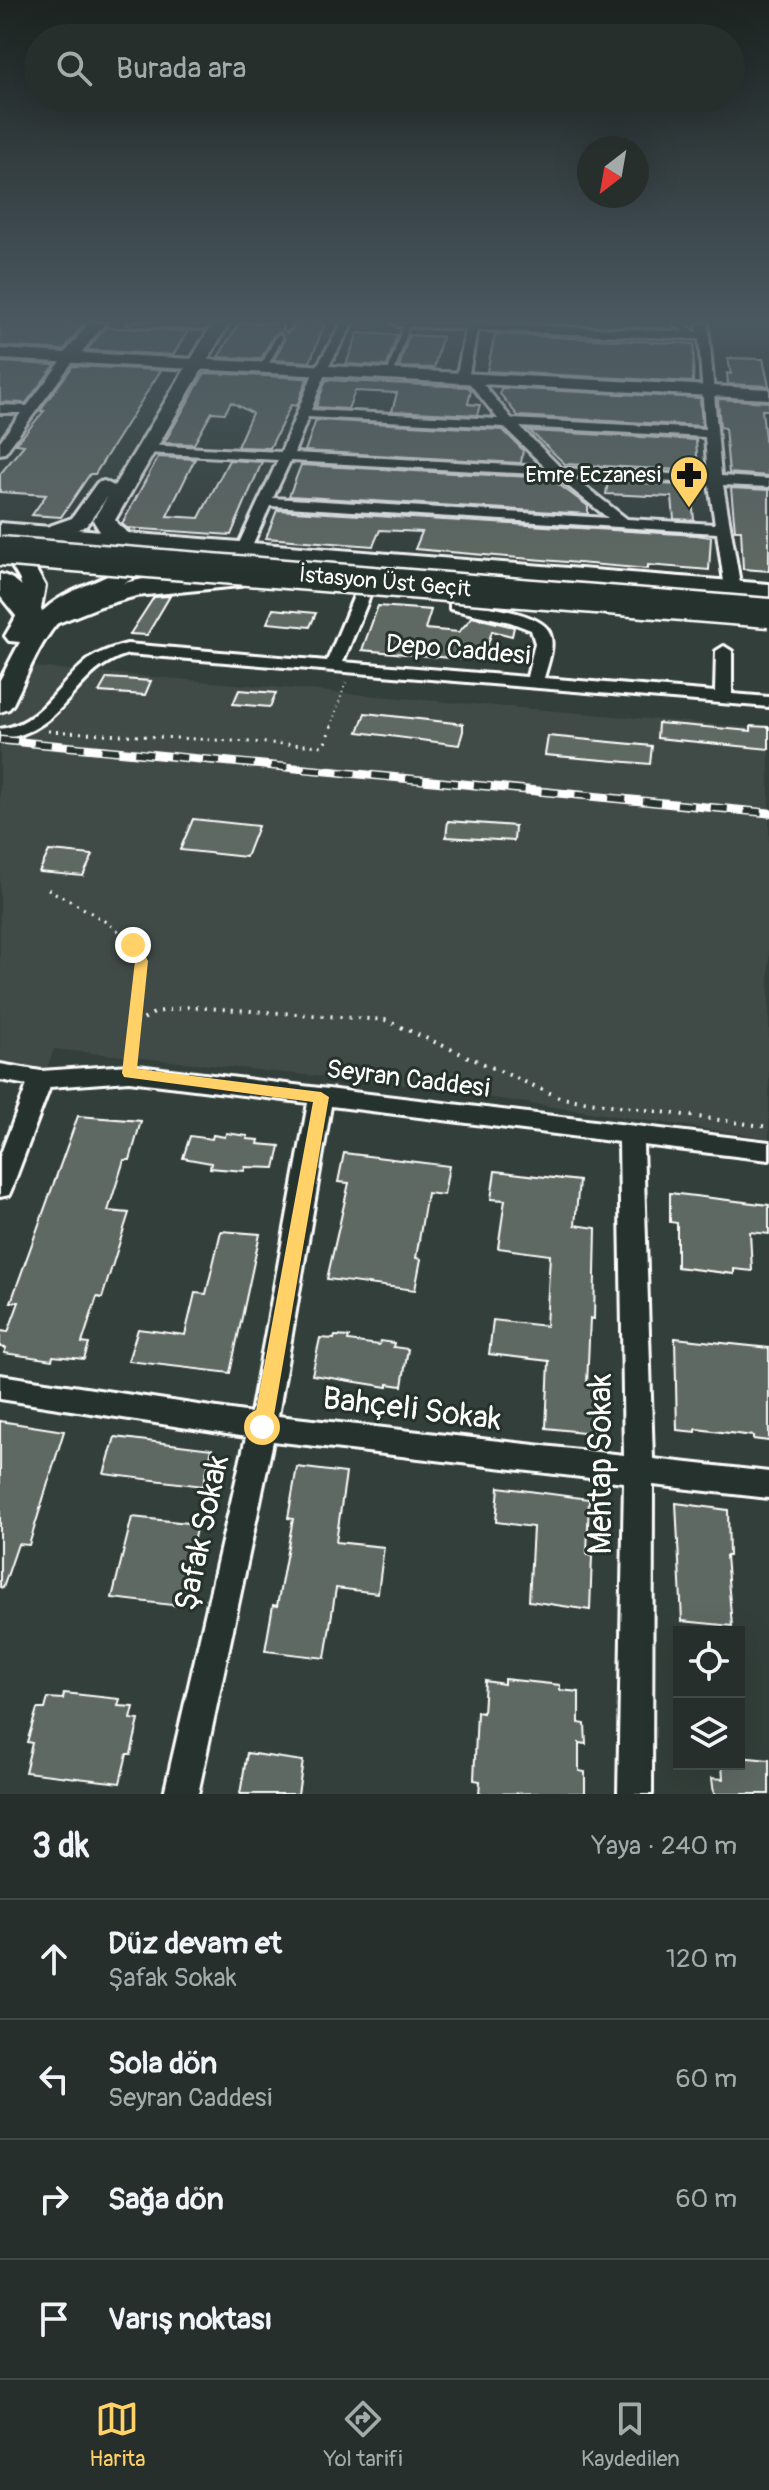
<!DOCTYPE html>
<html lang="tr">
<meta charset="utf-8">
<style>
body{margin:0;font-family:Pangolin,sans-serif;background:#2e3734;color:#f1f3f6}
.controls{position:absolute;right:24px;bottom:24px;display:grid;overflow:hidden;border-radius:0px;box-shadow:0 8px 32px #0002}
.controls button{width:72px;height:72px;display:grid;place-items:center;padding:0;border:0;border-bottom:2px solid #424a48;background:#262f2c;color:#f1f3f6;font:40px sans-serif}
.compass{position:absolute;left:577px;top:136px;width:72px;height:72px;border-radius:50%;background:#262f2c;box-shadow:0 8px 32px #0002;rotate:211deg}
.stop{position:absolute;width:24px;height:24px;margin:-18px;border:6px solid #ffd166;border-radius:50%;background:#fff}
.stop.end{background:#ffd166;border-color:#fff;box-shadow:0 2px 8px #0008}
.list{margin:0;padding:0;list-style:none}
h2{display:flex;justify-content:space-between;align-items:center;height:104px;margin:0;padding:0 32px;font-size:34px}
h2 small{font-size:26px;font-weight:400;color:#a4a9a9}
.list li{display:grid;grid-template-columns:52px 1fr auto;gap:24px;align-items:center;box-sizing:border-box;height:120px;padding:0 32px;border-top:2px solid #424a48}
.list b{display:block;font-size:30px;white-space:nowrap}
.list p{margin:0;font-size:26px;white-space:nowrap;color:#a4a9a9}
.list em{font-size:26px;font-style:normal;color:#a4a9a9}
.icon{flex:none;width:44px;height:44px;fill:none;stroke:currentColor;stroke-width:2;stroke-linecap:round;stroke-linejoin:round}
.map{position:relative;flex:none;width:769px;height:1794px;overflow:hidden}
.search{position:absolute;background:#262f2c;box-shadow:0 8px 32px #0002;left:24px;right:24px;top:24px;height:88px;display:flex;align-items:center;gap:20px;box-sizing:border-box;padding:0 28px;border-radius:44px;color:#a4a9a9;font-size:30px}
.sheet{height:584px;background:#262f2c}
nav{display:flex;justify-content:space-around;align-items:center;box-sizing:border-box;height:112px;border-top:2px solid #424a48;background:#262f2c;font-size:22px;color:#a4a9a9}
nav a{display:grid;justify-items:center;gap:4px}
nav .on{color:#ffd166}
.map>svg:first-child{display:block}
.built{fill:#404c47}
.building{fill:#5f6964;stroke:#fff;stroke-width:2}
.lines{fill:none;stroke-linecap:round;stroke-linejoin:round}
.lane-casing{stroke:#fff;stroke-width:10}
.street-casing{stroke:#fff;stroke-width:6}
.secondary-casing{stroke:#fff;stroke-width:6}
.primary-casing{stroke:#fff;stroke-width:6}
.highway-casing{stroke:#fff;stroke-width:6}
.path-far2{stroke:#fff;stroke-width:2;stroke-dasharray:1 4;stroke-linecap:butt}
.path-far1{stroke:#fff;stroke-width:3;stroke-dasharray:2 6;stroke-linecap:butt}
.path{stroke:#fff;stroke-width:4;stroke-dasharray:2 7;stroke-linecap:butt}
.lane{stroke:#26332d;stroke-width:6}
.street{fill:#26332d;fill-rule:evenodd}
.secondary{fill:#26332d;fill-rule:evenodd}
.primary{fill:#26332d;fill-rule:evenodd}
.highway{fill:#26332d;fill-rule:evenodd}
.rail-casing{stroke:#fff;stroke-width:9}
.rail{stroke:#26332d;stroke-width:6;stroke-dasharray:17;stroke-linecap:butt}
.highway-bridge-casing{stroke:#fff;stroke-width:33;stroke-linecap:butt}
.highway-bridge{stroke:#26332d;stroke-width:28}
.route{fill:#ffd166}
.labels{text-anchor:middle;dominant-baseline:central;stroke-width:6;stroke-linejoin:round;paint-order:stroke}
.far-poi-label{font-size:22px;fill:#fff;stroke:#26332d;text-anchor:end}
.far-street-label{font-size:22px;fill:#fff;stroke:#26332d}
.street-label{font-size:26px;fill:#fff;stroke:#26332d}
.near-street-label{font-size:32px;fill:#fff;stroke:#26332d}
</style>
<div class="map">
<svg width="769" height="1794" viewBox="0 0 769 1794">
<rect width="100%" height="100%" fill="#333f3a"/>
<filter id="ink" filterUnits="userSpaceOnUse"><feTurbulence type="fractalNoise" baseFrequency=".0125" numOctaves="2"/><feDisplacementMap in="SourceGraphic" scale="16" xChannelSelector="R" yChannelSelector="G"/><feConvolveMatrix kernelMatrix="1 2 1 2 8 2 1 2 1" color-interpolation-filters="sRGB"/></filter>
<g filter="url(#ink)">
<!-- built -->
<path class="built" d="M11 665 769 729V1138L403 1085 54 1049 45 1073 0 1067V684Z"/>
<!-- building -->
<path class="building" d="M0 323H84L64 350 0 346Z
M239 323H282V330L287 333 292 330 295 323H325L310 362 274 360 285 339 280 332 274 335 261 359 218 357Z
M106 327 134 329 188 331 173 355 87 350Z
M358 333 397 335 387 366 346 364Z
M495 334 694 344 693 382 487 371Z
M409 335 442 337 434 368 399 367Z
M728 358 763 359 769 386 728 384 727 373 731 374Z
M0 362 55 365 26 403 0 402Z
M73 366 161 370 95 474H90L61 517 32 515 46 495 0 492V474L24 445 16 444 44 411H41L44 405Z
M208 373 303 378 307 379 297 406 291 405 270 448 237 447 252 413 231 402 225 413 212 412 194 444 164 443 204 374Z
M326 380 468 387 471 390 468 404 480 405 477 415 392 411 397 393 355 391 348 409 316 407Z
M501 388 700 398 702 426 518 416 500 394Z
M718 399 769 402V410H762L769 476 729 473 725 428 720 427Z
M316 420 503 430 523 450 521 463 305 451Z
M530 431 696 440 698 471 565 464Z
M158 457 195 459 167 516 199 518 229 460 262 462 231 535 127 528 122 524Z
M301 465 550 478 588 506V514L289 496Z
M608 481 698 486 699 499 692 498 694 520 674 519 672 497 606 494Z
M731 488 769 490V571L743 569 741 530H735Z
M277 510 696 535 711 537 709 570 648 565V569L415 549 422 532 380 530 373 546 266 538Z
M170 596 147 635 130 634 154 597Z
M378 606 431 610 425 629 459 632 472 617 514 627 512 636 492 631 483 661 362 650Z
M273 609 316 613 310 627 267 623Z
M107 678 151 681 145 695 99 692Z
M239 690 276 693 270 707 233 704Z
M365 713 463 724V731L459 745 358 732Z
M658 723 751 731V726L769 727V749L657 738Z
M548 736 652 746 650 764 545 755Z
M193 819 258 826 246 857 180 850Z
M448 821 515 826 514 841 446 837Z
M49 851 62 852 93 855 83 876 39 872Z
M78 1116 141 1121 130 1160H124L108 1211 129 1213 102 1298 97 1297 82 1343 89 1344 84 1359 53 1356 52 1360 4 1353 6 1348 0 1347V1331L8 1332 19 1302H11Z
M226 1133 248 1136 247 1139 259 1140 258 1144 280 1146 275 1168 245 1167 244 1171 210 1168 211 1163 183 1158 190 1136 212 1139 213 1135 225 1137Z
M344 1153 449 1166 444 1195 427 1193 416 1258 421 1259 415 1290 327 1279 349 1183 338 1182Z
M495 1171 579 1181 575 1225 596 1228 594 1319 590 1318 587 1385 593 1386 592 1433 546 1428 549 1361 489 1354 493 1320 546 1326 550 1255 498 1248 505 1200 491 1199Z
M670 1193 769 1205V1234L750 1232 752 1271 734 1269V1274L677 1267V1223L670 1222Z
M221 1231 260 1234 230 1373 128 1361 138 1329 185 1335 195 1293 206 1294Z
M335 1336 349 1337 348 1341 379 1345 380 1341 394 1343 393 1347 408 1349 402 1386 388 1384V1387L312 1375 320 1338 334 1339Z
M675 1338 769 1348V1441L753 1439V1436L696 1429V1432L677 1430Z
M0 1421 64 1431 29 1545 18 1544 3 1588 0 1587Z
M115 1437 212 1449 203 1486 104 1474Z
M297 1467 346 1473 336 1542 384 1547 378 1593 336 1588 325 1658 265 1651 273 1605 277 1606 293 1519 288 1518Z
M499 1487 589 1499 587 1555 592 1556 590 1610 529 1601 533 1527 496 1522Z
M676 1503 728 1510 729 1556H726L732 1626 682 1621Z
M132 1517 197 1524 180 1606 112 1598Z
M504 1679 560 1685V1690L579 1692V1723L585 1724 586 1744 579 1743V1771L585 1772V1793L479 1794 480 1781 474 1780 477 1712 483 1713 485 1681 504 1684Z
M64 1693 120 1699 118 1706 134 1707 131 1719 139 1720 131 1754H127L120 1783 25 1772 32 1743 27 1742 37 1709H45L48 1698 63 1699Z
M247 1753 303 1761 298 1794H240Z
M739 1757 769 1760V1794H714L712 1778 723 1779 722 1764H739Z"/>
<g class="lines">
<!-- lane casing -->
<g class="lane-casing">
<path id="lane" d="M677 323 691 332 690 336
M287 327 289 323
M263 368 279 338
M390 375 407 323"/>
</g>
<!-- street casing -->
<g class="street-casing">
<path id="street" d="M128 323H207L212 326 206 329 134 326Z
M342 323H353L326 371 311 410 498 419 467 380 462 383 456 379 466 329 398 326 393 323H474L698 332V323H708L721 476 769 479V487L723 485 741 589 733 594 725 589 717 533 270 506 249 552 247 555H237L235 552 278 460 146 453 140 449 146 445 281 452 314 371ZM477 330 699 339 705 429 512 419 477 377 468 379ZM308 417 504 427 545 467 294 453ZM520 427 705 437 708 476 561 468ZM290 461 554 475 608 518 273 498ZM572 476 709 484 715 524 627 519Z
M66 355 76 357 5 453 0 454V441L21 413H0V405L27 406Z
M364 586 372 591 343 662 527 677 535 643 531 630 510 622 450 609V603L455 601C476 606 543 611 550 634 555 647 547 666 544 678L715 692 716 651 724 646 732 651V694L769 697V707L128 654C71 670 68 732 0 739V729C41 724 57 685 87 661 99 652 112 648 127 644L327 661 356 591Z
M0 1064 41 1071 129 1065 769 1142V1160L643 1145 653 1459 769 1472V1498L653 1485 652 1794H618L624 1482 273 1441 198 1794H164L246 1437 0 1399V1375L251 1413 308 1103 129 1081 50 1087 12 1188 9 1195 0 1197V1156L27 1085 0 1080ZM331 1106 619 1142 624 1455 278 1416Z"/>
</g>
<!-- secondary casing -->
<g class="secondary-casing">
<path id="secondary" d="M89 323H105L81 353 769 389V399L0 359V349L65 353Z"/>
</g>
<!-- primary casing -->
<g class="primary-casing">
<path id="primary" d="M213 323H229L115 520C125 537 149 538 154 558 136 587 102 587 76 606 44 628 30 670 13 704L9 709 0 712V680L20 642 9 641 5 636C16 618 30 595 17 575 12 566 6 562 5 552L21 536 72 518 97 483 104 481 114 486ZM108 496 93 520 105 540 131 553 132 558C109 584 68 584 40 614L45 586 27 554 37 546 86 526Z"/>
</g>
<!-- highway casing -->
<g class="highway-casing">
<path id="highway" d="M0 523 769 584V600L0 539Z
M230 572 240 574 244 580 240 586 136 596 101 606 48 627 36 622 20 621 0 596V574C20 579 31 595 42 611 101 583 164 572 230 572Z"/>
</g>
<!-- path-far2 -->
<path class="path-far2" d="M331 726 346 682"/>
<!-- path-far1 -->
<path class="path-far1" d="M48 731 324 746 332 724
M48 889C72 903 136 932 142 961 144 974 139 993 137 1005"/>
<!-- path -->
<path class="path" d="M136 1023 156 1012 191 1007 385 1020 561 1098 769 1127
M132 1056 138 1003"/>
<!-- lane -->
<use href="#lane" class="lane"/>
<!-- street -->
<use href="#street" class="street"/>
<!-- secondary -->
<use href="#secondary" class="secondary"/>
<!-- primary -->
<use href="#primary" class="primary"/>
<!-- highway -->
<use href="#highway" class="highway"/>
<!-- rail casing -->
<g class="rail-casing">
<path id="rail" d="M0 740 769 813"/>
</g>
<!-- rail -->
<use href="#rail" class="rail"/>
<!-- highway-bridge casing -->
<g class="highway-bridge-casing">
<path id="highway-bridge" d="M0 551 769 613"/>
</g>
<!-- highway-bridge -->
<use href="#highway-bridge" class="highway-bridge"/>
</g>
</g>
<!-- sky -->
<linearGradient id="sky" x2="0" y2="1"><stop stop-color="#1c2320"/><stop offset="0.56" stop-color="#4a5860"/><stop offset="1" stop-color="#4a5860" stop-opacity="0"/></linearGradient>
<rect width="769" height="574" fill="url(#sky)"/>
<!-- route -->
<path class="route" d="M133 940 138 942 148 961 137 1069 321 1092 329 1097 272 1427 269 1433 262 1435 256 1433 253 1427 313 1102 124 1077 122 1073 135 961 126 945Z"/>
<!-- icons -->
<defs>
<g id="pharmacy-pin" transform="scale(2)"><path d="M0 17L-7.5 6A9.5 9.5 0 1 1 7.5 6Z" fill="#ffd166" stroke="#26332d"/><path d="M-2-6h4v4h4v4h-4v4h-4v-4h-4v-4h4Z" fill="#111"/></g>
</defs>
<g fill-rule="evenodd">
<use href="#pharmacy-pin" x="689" y="475"/>
</g>
<g class="labels">
<!-- far-poi labels -->
<g class="far-poi-label">
<text x="661" y="475">Emre Eczanesi</text>
</g>
<!-- far-street labels -->
<g class="far-street-label">
<text transform="translate(385 582) rotate(5)">İstasyon Üst Geçit</text>
</g>
<!-- street labels -->
<g class="street-label">
<text transform="translate(458 650) rotate(5)">Depo Caddesi</text>
<text transform="translate(408 1079) rotate(7)">Seyran Caddesi</text>
</g>
<!-- near-street labels -->
<g class="near-street-label">
<text transform="translate(412 1409) rotate(7)">Bahçeli Sokak</text>
<text transform="translate(601 1464) rotate(-90)">Mehtap Sokak</text>
<text transform="translate(202 1533) rotate(-78)">Şafak Sokak</text>
</g>
</g>
</svg>
<div class="controls">
<button><svg class="icon" aria-label="locate" viewBox="0 0 24 24"><circle cx="12" cy="12" r="6"/><path d="M12 2v4M12 18v4M2 12h4M18 12h4"/></svg></button>
<button><svg class="icon" aria-label="layers" viewBox="0 0 24 24"><path d="M12 4l9 5-9 5-9-5zM3 14l9 5 9-5"/></svg></button>
</div>
<svg class="compass" viewBox="-18 -18 36 36"><path d="M0-13l5 13h-10z" fill="#e53935"/><path d="M0 13l5-13h-10z" fill="#a4a9a9"/></svg>
<div class="stop" style="left:262px;top:1427px"></div>
<div class="stop end" style="left:133px;top:945px"></div>
<div class="search"><svg class="icon" aria-label="search" viewBox="0 0 24 24"><circle cx="10" cy="10" r="6"/><path d="M15 15l6 6"/></svg>Burada ara</div>
</div>
<section class="sheet">
<h2>3 dk<small>Yaya · 240 m</small></h2>
<ul class="list">
<li><svg class="icon" aria-label="ahead" viewBox="0 0 24 24"><path d="M12 20V5M6 11l6-6 6 6"/></svg><div><b>Düz devam et</b><p>Şafak Sokak</p></div><em>120 m</em></li>
<li><svg class="icon" aria-label="left" viewBox="0 0 24 24"><path d="M17 20v-9H6M10 6l-5 5 5 5"/></svg><div><b>Sola dön</b><p>Seyran Caddesi</p></div><em>60 m</em></li>
<li><svg class="icon" aria-label="right" viewBox="0 0 24 24"><path d="M7 20v-9h11M14 6l5 5-5 5"/></svg><div><b>Sağa dön</b></div><em>60 m</em></li>
<li><svg class="icon" aria-label="arrive" viewBox="0 0 24 24"><path d="M6 21V4h12l-3 4 3 4H6"/></svg><div><b>Varış noktası</b></div></li>
</ul>
</section>
<nav>
<a class="on"><svg class="icon" aria-label="map" viewBox="0 0 24 24"><path d="M3 6l6-2 6 2 6-2v14l-6 2-6-2-6 2zM9 4v14M15 6v14"/></svg>Harita</a>
<a><svg class="icon" aria-label="directions" viewBox="0 0 24 24"><path d="M12 3l9 9-9 9-9-9zM9 14v-3h6M13 9l2 2-2 2"/></svg>Yol tarifi</a>
<a><svg class="icon" aria-label="saved" viewBox="0 0 24 24"><path d="M7 4h10v16l-5-4-5 4z"/></svg>Kaydedilen</a>
</nav>
